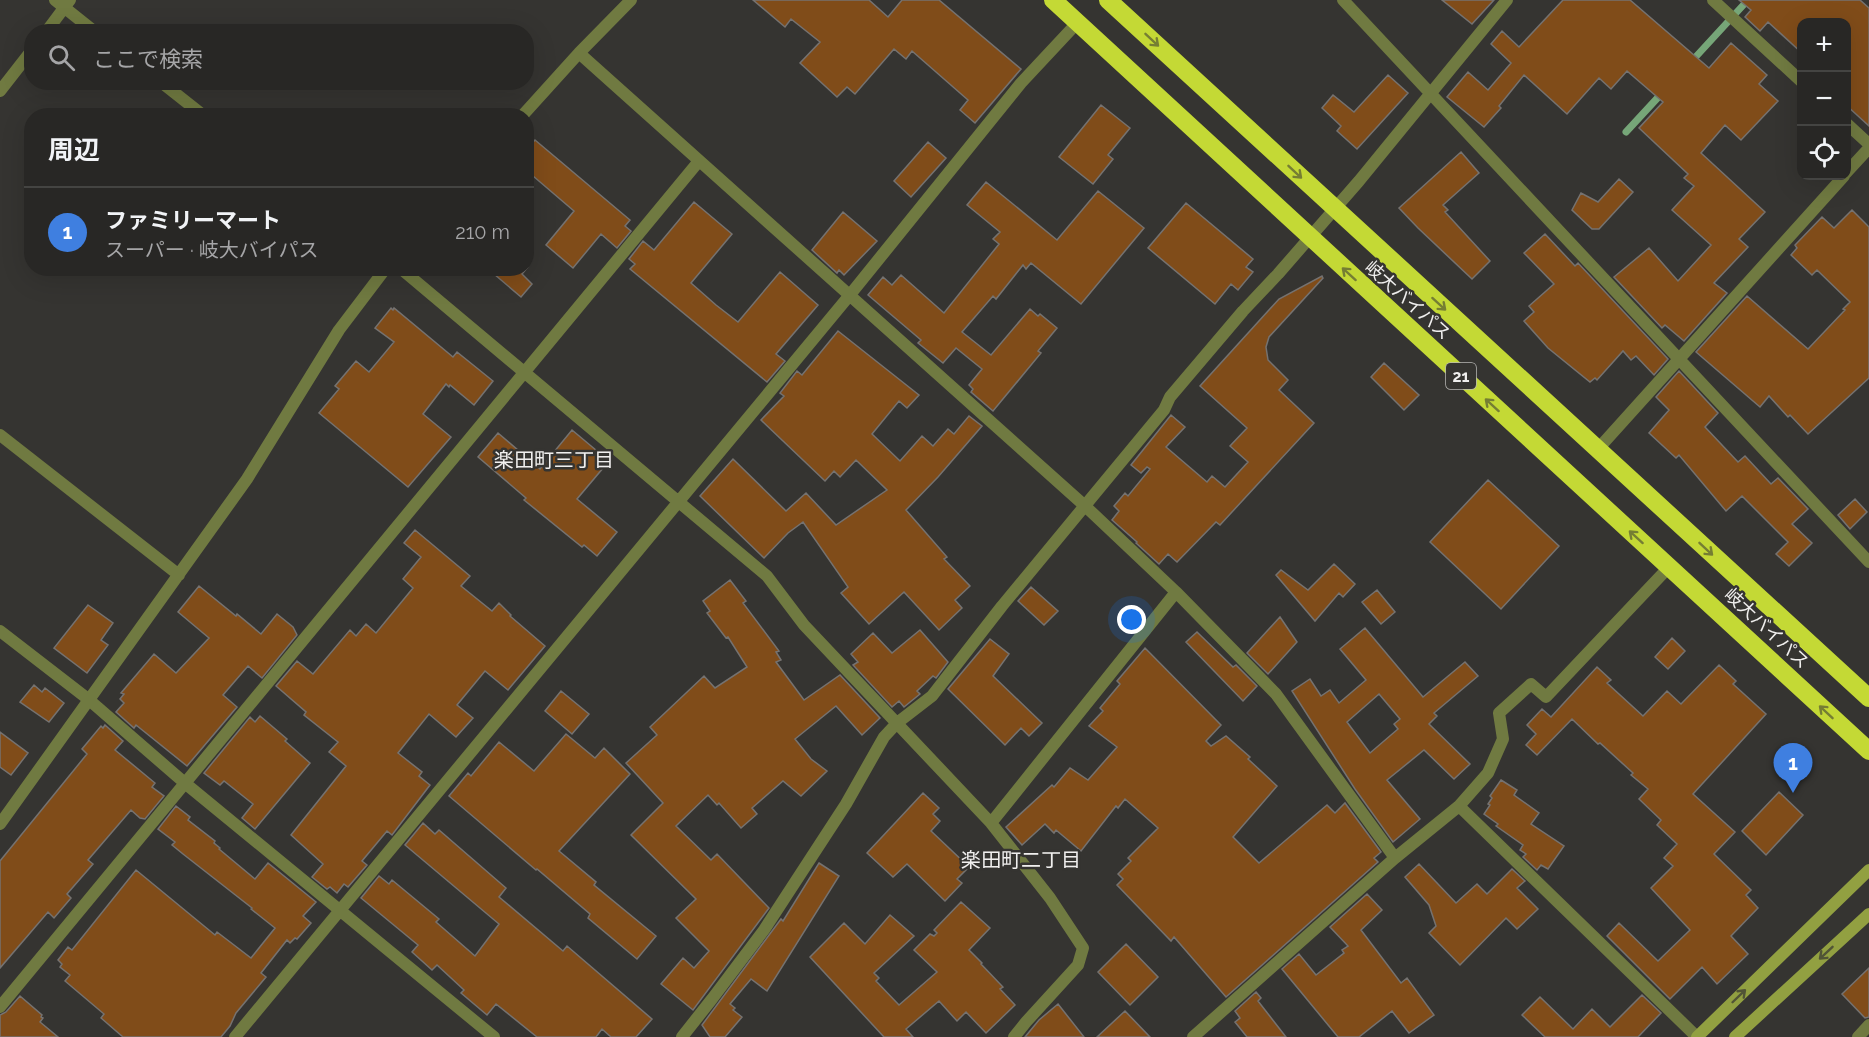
<!DOCTYPE html>
<html lang="ja">
<meta charset="utf-8">
<style>
body{margin:0;font-family:Raleway,"Noto Sans JP",sans-serif;background:#343332;color:#f1f3f6}
.controls{position:absolute;right:18px;top:18px;display:grid;overflow:hidden;border-radius:12px;box-shadow:0 6px 24px #0002}
.controls button{width:54px;height:54px;display:grid;place-items:center;padding:0;border:0;border-bottom:2px solid #444442;background:#282725;color:#f1f3f6;font:30px sans-serif}
.you{position:absolute;left:1132px;top:620px;width:21px;height:21px;margin:-15px;border:4px solid #fff;border-radius:50%;background:#1a73e8;box-shadow:0 0 0 9px #1a73e833}
.badge{display:grid;place-items:center;width:39px;height:39px;border-radius:50%;background:#ea580c;color:#fff;font-size:20px;font-weight:700}
.pin{position:absolute;translate:-50% -50px;filter:drop-shadow(0 2px 3px #0008)}
.pin::after{content:'';position:absolute;top:32px;width:21px;height:18px;background:inherit;clip-path:polygon(0 0,100% 0,50% 100%)}
.list{margin:0;padding:0;list-style:none}
h2{display:flex;justify-content:space-between;align-items:center;height:78px;margin:0;padding:0 24px;font-size:26px}
h2 small{font-size:20px;font-weight:400;color:#a5a5a7}
.list li{display:grid;grid-template-columns:39px 1fr auto;gap:18px;align-items:center;box-sizing:border-box;height:90px;padding:0 24px;border-top:2px solid #444442}
.list b{display:block;font-size:22px;white-space:nowrap}
.list p{margin:0;font-size:20px;white-space:nowrap;color:#a5a5a7}
.list em{font-size:20px;font-style:normal;color:#a5a5a7}
.icon{flex:none;width:33px;height:33px;fill:none;stroke:currentColor;stroke-width:2;stroke-linecap:round;stroke-linejoin:round}
.map{position:relative;flex:none;width:1869px;height:1037px;overflow:hidden}
.search{position:absolute;background:#282725;box-shadow:0 6px 24px #0002;left:24px;top:24px;width:510px;height:66px;display:flex;align-items:center;gap:15px;box-sizing:border-box;padding:0 21px;border-radius:24px;color:#a5a5a7;font-size:22px}
.panel{position:absolute;background:#282725;box-shadow:0 6px 24px #0002;left:24px;top:108px;width:510px;height:168px;border-radius:24px}
.map>svg:first-child{display:block}
.lines{fill:none;stroke-linecap:round;stroke-linejoin:round}
.stream{stroke:#76a678;stroke-width:7}
.building{fill:#804c19;stroke:#757270;stroke-width:1.5;fill-rule:evenodd}
.street{stroke:#707a41;stroke-width:12}
.secondary{stroke:#92a041;stroke-width:12}
.highway{stroke:#c4d935;stroke-width:18}
.oneway{stroke:#757e33}
.oneway2{stroke:#515436}
.labels{text-anchor:middle;dominant-baseline:central;stroke-width:5;stroke-linejoin:round;paint-order:stroke}
.shield{fill:#353431;stroke:#b8b7b5;stroke-width:1.5}
.shield-label{font-size:16px;font-weight:bold;fill:#f0efee}
.street-label{font-size:18px;fill:#f0efee;stroke:#353431}
.neighbourhood-label{font-size:20px;fill:#f0efee;stroke:#353431}
</style>
<div class="map">
<svg width="1869" height="1037" viewBox="0 0 1869 1037">
<rect width="100%" height="100%" fill="#353431"/>
<g class="lines">
<!-- stream -->
<path class="stream" d="M1691 62 1748 0
M1626 132 1663 92"/>
</g>
<!-- building -->
<path class="building" d="M753 0H869L888 17 902 0H939L1021 69 975 123 960 110 968 100 912 51 906 59 894 49 855 94 847 87 837 97 800 63 820 42 791 19 785 27Z
M1442 0H1494L1472 24Z
M1563 0H1630L1709 68 1731 43 1767 75 1759 84 1778 101 1741 140 1725 125 1701 153 1765 212 1739 239 1748 247 1714 283 1727 293 1684 341 1665 325 1662 328 1614 277 1649 248 1678 281 1711 245 1672 210 1694 186 1684 178 1688 174 1639 128 1663 102 1627 71 1611 89 1599 78 1567 114 1524 75 1499 106 1501 108 1484 127 1447 97 1468 72 1488 90 1511 63 1491 44 1502 31 1519 47Z
M1739 0H1860L1869 8V126L1846 105V22H1802V53L1768 22 1760 31 1745 17 1751 10Z
M1388 75 1408 93 1357 149 1337 131 1341 126 1322 108 1333 95 1354 112Z
M1101 105 1130 128 1108 155 1113 159 1093 184 1059 157Z
M535 140 630 220 625 226 631 231 617 248 601 234 573 268 546 245 574 211 526 170V150Z
M928 142 946 158 911 197 894 181Z
M1461 152 1479 173 1443 205 1448 210 1445 212 1490 261 1472 279 1418 228 1399 208Z
M1619 179 1633 192 1599 229H1592L1572 210 1581 193 1598 202Z
M986 182 1057 240 1098 191 1144 228 1081 304 1031 263 1026 269 1023 265 996 299 993 296 962 332 991 355 1030 309 1038 316 1040 314 1057 328 1038 351 1041 353 993 411 971 392 973 389 969 385 982 369 956 348 943 363 918 343 921 340 868 295 883 277 892 285 901 275 944 313 999 244 993 239 1000 232 967 205Z
M694 202 732 234 691 283 716 305 738 322 780 272 818 305 776 354 785 361 767 382 630 269 635 264 629 259 643 241 654 250Z
M1186 203 1253 259 1246 267 1253 272 1238 290 1231 284 1215 304 1148 248Z
M1852 210 1869 227V378L1808 434 1790 415 1788 417 1769 396 1760 407 1696 352 1747 296 1808 349 1845 310 1843 309 1850 302 1817 270 1812 275 1791 255 1797 248 1795 245 1822 217 1834 228Z
M843 212 877 241 844 275 839 270 837 273 812 250Z
M1545 234 1575 266 1578 263 1668 359 1654 375 1636 356 1631 360 1623 351 1597 380 1595 378 1590 382 1548 348 1524 321 1534 312 1529 306 1554 284 1524 253Z
M487 268H527L522 274 532 284 521 297Z
M1322 276 1323 278 1269 337 1266 347 1268 360 1288 380 1279 390 1314 423 1220 525 1216 522 1177 562 1168 554 1159 564 1136 543 1137 542 1112 520 1119 511 1114 506 1125 493 1128 496 1150 469 1147 467 1141 473 1131 465 1171 415 1185 427 1166 447 1207 482 1212 476 1225 487 1248 462 1230 446 1247 428 1200 386 1279 299Z
M391 308 393 310 394 308 453 357 457 352 493 381 474 405 450 385 449 387 446 384 423 414 451 437 408 487 319 413 339 389 335 386 356 361 369 372 394 342 375 328Z
M838 331 919 395 907 408 899 401 872 434 900 461 922 436 933 446 948 429 954 434 969 416 982 426 938 477 906 510 947 557 944 559 970 586 955 600 962 608 939 630 904 592 869 624 841 593 848 587 803 522 788 533 764 558 700 496 733 459 786 511 806 493 836 525 887 490 856 460 840 477 834 471 825 481 761 420 784 396 780 393 797 371 802 375Z
M1384 363 1419 395 1404 410 1371 377Z
M1679 371 1718 413 1705 427 1738 462 1745 456 1771 484 1778 478 1808 509 1792 524 1812 543 1789 566 1776 554 1788 542 1742 496 1726 511 1679 455 1676 458 1649 433 1669 410 1656 397Z
M572 430 609 461 577 499 617 532 597 556 584 545 582 547 524 500 526 498 478 457 498 433 540 469Z
M1488 480 1559 546 1501 609 1430 542Z
M1855 499 1867 512 1850 529 1838 515Z
M415 530 470 576 461 586 492 611 499 603 511 615 510 616 545 646 508 690 485 671 457 705 473 718 456 737 429 714 398 753 422 772 419 776 430 785 392 835 387 831 362 861 367 865 348 887 344 884 337 893 330 887 327 889 312 877 323 864 291 835 346 766 329 752 338 742 304 715 306 712 276 686 297 661 313 674 350 630 356 636 366 624 376 633 413 588 403 579 421 557 404 543Z
M1334 564 1355 584 1343 597 1339 593 1315 621 1276 575 1281 570 1308 590Z
M730 580 746 601 743 603 779 651 776 652 781 660 776 662 804 700 840 675 880 718 862 735 836 706 795 739 811 759 827 771 801 796 783 781 752 808 757 814 741 828 719 803 717 805 708 795 676 826 711 860 717 854 769 908 693 1010 661 984 683 958 694 968 709 951 676 918 696 899 631 835 663 803 626 763 657 735 650 727 704 676 715 688 747 667 728 637 726 638 707 613 710 611 703 601Z
M199 586 236 616 237 614 261 634 277 614 293 627 297 635 262 678 248 666 223 695 237 707 187 766 136 725 134 728 116 712 124 703 120 699 124 694 121 693 154 654 176 673 209 638 178 612Z
M1031 587 1058 611 1044 625 1018 601Z
M1377 590 1395 612 1381 624 1362 602Z
M88 605 113 623 101 640 108 645 87 673 54 648Z
M1280 617 1297 642 1268 674 1247 653Z
M1365 628 1423 697 1465 662 1478 676 1434 713 1437 716 1429 724 1470 764 1454 779 1424 750 1387 780 1420 819 1393 842 1355 789 1292 691 1310 679 1321 696 1330 690 1339 703 1366 680 1340 649ZM1379 694 1400 719 1394 724 1398 729 1370 753 1347 722Z
M920 630 948 662 936 678 933 676 917 691 920 694 904 707 899 701 892 707 853 665 858 662 851 654 873 633 892 653Z
M1197 632 1233 667 1236 665 1257 686 1243 701 1186 642Z
M1672 638 1685 651 1668 669 1655 657Z
M990 639 1009 654 993 676 1042 723 1029 736 1021 728 1005 745 948 689Z
M1145 648 1221 725 1206 741 1211 746 1226 736 1250 757 1248 759 1277 786 1233 837 1259 863 1327 805 1335 813 1345 803 1381 852 1374 858 1378 862 1226 997 1174 937 1171 941 1117 885 1123 879 1118 874 1131 861 1128 858 1158 828 1125 799 1118 808 1116 806 1081 851 1056 830 1054 833 1045 824 1022 845 1006 827 1052 785 1054 787 1070 768 1088 780 1117 747 1089 726 1103 711 1100 708 1120 684 1117 681Z
M1719 665 1736 681 1733 684 1766 714 1693 794 1735 832 1714 854 1751 890 1746 895 1758 908 1731 936 1748 954 1717 984 1702 967 1670 999 1607 936 1619 923 1658 961 1690 930 1651 888 1673 866 1664 858 1677 844 1657 825 1661 820 1639 799 1648 789 1631 775 1633 773 1600 743 1598 744 1572 719 1537 755 1526 745 1536 734 1527 725 1542 709 1551 717 1597 667 1611 680 1607 683 1643 716 1667 691 1681 704Z
M34 685 42 692 45 688 64 703 49 722 20 702Z
M561 691 589 714 572 734 545 711Z
M260 716 287 739 285 741 310 763 255 829 242 818 253 804 224 781 220 785 204 773 250 717 255 722Z
M105 725 123 741 115 750 155 783 152 787 164 796 145 819 140 818 131 810 88 860 93 864 67 894 71 898 54 918 48 912 0 968V861L87 754 82 749 101 726 103 728Z
M0 732 28 753 11 775 0 767Z
M566 734 595 758 604 748 630 774 559 851 596 882 594 885 656 936 637 959 588 918 590 914 537 869 536 870 449 796 468 773 471 776 499 742 534 771Z
M1501 780 1517 790 1514 795 1539 813 1531 824 1564 846 1548 869 1541 865 1537 870 1523 857 1526 854 1520 850 1523 845 1496 826 1498 824 1484 814 1490 805 1488 804 1492 798 1490 796Z
M1779 792 1803 815 1766 855 1742 831Z
M923 793 939 808 933 814 940 821 931 831 969 867 957 879 962 883 945 901 907 864 893 877 867 853Z
M176 806 190 817 188 820 215 841 214 843 220 848 219 849 255 879 268 863 316 902 303 916 311 923 297 939 295 938 290 943 287 940 261 973 266 977 236 1013 230 1026 221 1037H123L101 1018 104 1014 65 981 70 975 60 967 62 964 58 960 68 947 72 950 136 870 215 935 217 932 251 958 275 928 251 909 252 908 183 854 172 845 175 842 158 829Z
M423 823 435 834 439 830 506 888 499 897 563 951 567 946 652 1019 636 1037H611L602 1029 596 1037H537L496 1004 487 1015 461 993 464 990 437 965 432 970 412 952 418 945 361 898 379 876 389 884 392 880 439 919 436 922 475 956 499 924 405 845Z
M819 863 839 876 767 991 751 979 730 1004 735 1008 733 1010 742 1017 725 1037H710L702 1025 781 919 783 921Z
M1419 864 1456 903 1477 884 1487 894 1512 869 1525 881 1517 888 1538 909 1517 929 1506 918 1460 965 1429 933 1436 926 1429 905 1405 877Z
M1367 894 1382 910 1361 930 1401 983 1407 978 1434 1015 1409 1033 1392 1011 1359 1037H1338L1282 969 1299 954 1316 975 1344 953 1342 950 1348 946 1330 927Z
M961 902 990 928 969 950 982 963 981 964 1003 987 1000 989 1015 1005 986 1033 966 1012 957 1021 939 1001 906 1029 913 1037H884L810 957 844 923 865 944 890 915 914 936 874 973 879 978 876 981 899 1005 937 972 914 950 930 934 934 936 937 933 934 930Z
M1126 944 1158 977 1130 1005 1098 972Z
M1869 968V1017L1865 1018 1842 994Z
M1256 992 1261 998 1258 1001 1286 1037H1247L1235 1022 1240 1018 1235 1011Z
M1642 995 1661 1013 1638 1037H1545L1522 1015 1540 997 1573 1029 1592 1009 1610 1027Z
M20 996 42 1015 41 1017 43 1018 40 1022 58 1037H0V1015L6 1012Z
M1058 1004 1084 1037H1025L1039 1020Z
M1125 1011 1150 1037H1097Z"/>
<g class="lines">
<!-- street -->
<path class="street" d="M55 0 95 32
M1343 0 1869 562
M1713 0 1802 82
M46 32 70 0
M579 53 1085 506 1176 592 1276 694 1395 858
M161 82 204 116
M0 91 32 50
M522 116 579 53 631 0
M1846 123 1869 144
M1846 173 1869 148
M400 268 767 576 804 625 991 823
M0 435 179 575
M1598 449 1844 176
M0 631 88 699 186 784 494 1037
M1459 806 1697 1037
M0 824 247 479 339 330 386 268
M0 1007 699 161
M235 1037 849 296 1021 83 1078 22
M682 1037 712 999 764 930 846 804 884 737 897 723 932 696 1002 606 1164 410 1170 397 1243 311 1278 274 1359 181 1507 0
M1014 1037 1026 1022 1078 965 1083 948 1050 898 991 823 1176 592
M1193 1037 1395 858 1459 806 1488 773 1503 739 1499 713 1531 684 1546 697 1669 567
M1858 1037 1869 1025"/>
<!-- secondary -->
<path class="secondary" d="M1697 1037 1869 870
M1735 1037 1869 914"/>
<!-- highway -->
<path class="highway" d="M1053 0 1869 751
M1108 0 1869 698"/>
</g>
<!-- one-way arrows -->
<defs><path id="oneway-shaft" d="M-6 0H5M1.5-3L5.5 0L1.5 3" fill="none" stroke-width="1.6" stroke-linecap="round" stroke-linejoin="round" transform="scale(1.5)"/></defs>
<g class="oneway">
<use href="#oneway-shaft" transform="translate(1152 40) rotate(43)"/>
<use href="#oneway-shaft" transform="translate(1295 172) rotate(43)"/>
<use href="#oneway-shaft" transform="translate(1349 274) rotate(-138)"/>
<use href="#oneway-shaft" transform="translate(1439 304) rotate(42)"/>
<use href="#oneway-shaft" transform="translate(1492 405) rotate(-138)"/>
<use href="#oneway-shaft" transform="translate(1636 537) rotate(-138)"/>
<use href="#oneway-shaft" transform="translate(1706 549) rotate(43)"/>
<use href="#oneway-shaft" transform="translate(1826 712) rotate(-137)"/>
</g>
<g class="oneway2">
<use href="#oneway-shaft" transform="translate(1826 953) rotate(137)"/>
<use href="#oneway-shaft" transform="translate(1739 996) rotate(-44)"/>
</g>
<g class="labels">
<!-- shield labels -->
<rect class="shield" x="1446" y="363" width="30" height="26" rx="4.5"/>
<g class="shield-label">
<text x="1461" y="376">21</text>
</g>
<!-- street labels -->
<g class="street-label">
<text transform="translate(1408 300) rotate(42)">岐大バイパス</text>
<text transform="translate(1767 628) rotate(43)">岐大バイパス</text>
</g>
<!-- neighbourhood labels -->
<g class="neighbourhood-label">
<text x="554" y="460">楽田町三丁目</text>
<text x="1021" y="860">楽田町二丁目</text>
</g>
</g>
</svg>
<div class="controls">
<button>+</button>
<button>−</button>
<button><svg class="icon" aria-label="locate" viewBox="0 0 24 24"><circle cx="12" cy="12" r="6"/><path d="M12 2v4M12 18v4M2 12h4M18 12h4"/></svg></button>
</div>
<div class="you"></div>
<div class="pin badge" style="left:1793px;top:793px;background:#3f7fe0">1</div>
<div class="search"><svg class="icon" aria-label="search" viewBox="0 0 24 24"><circle cx="10" cy="10" r="6"/><path d="M15 15l6 6"/></svg>ここで検索</div>
<section class="panel">
<h2>周辺<small></small></h2>
<ul class="list">
<li><span class="badge" style="background:#3f7fe0">1</span><div><b>ファミリーマート</b><p>スーパー · 岐大バイパス</p></div><em>210 m</em></li>
</ul>
</section>
</div>
